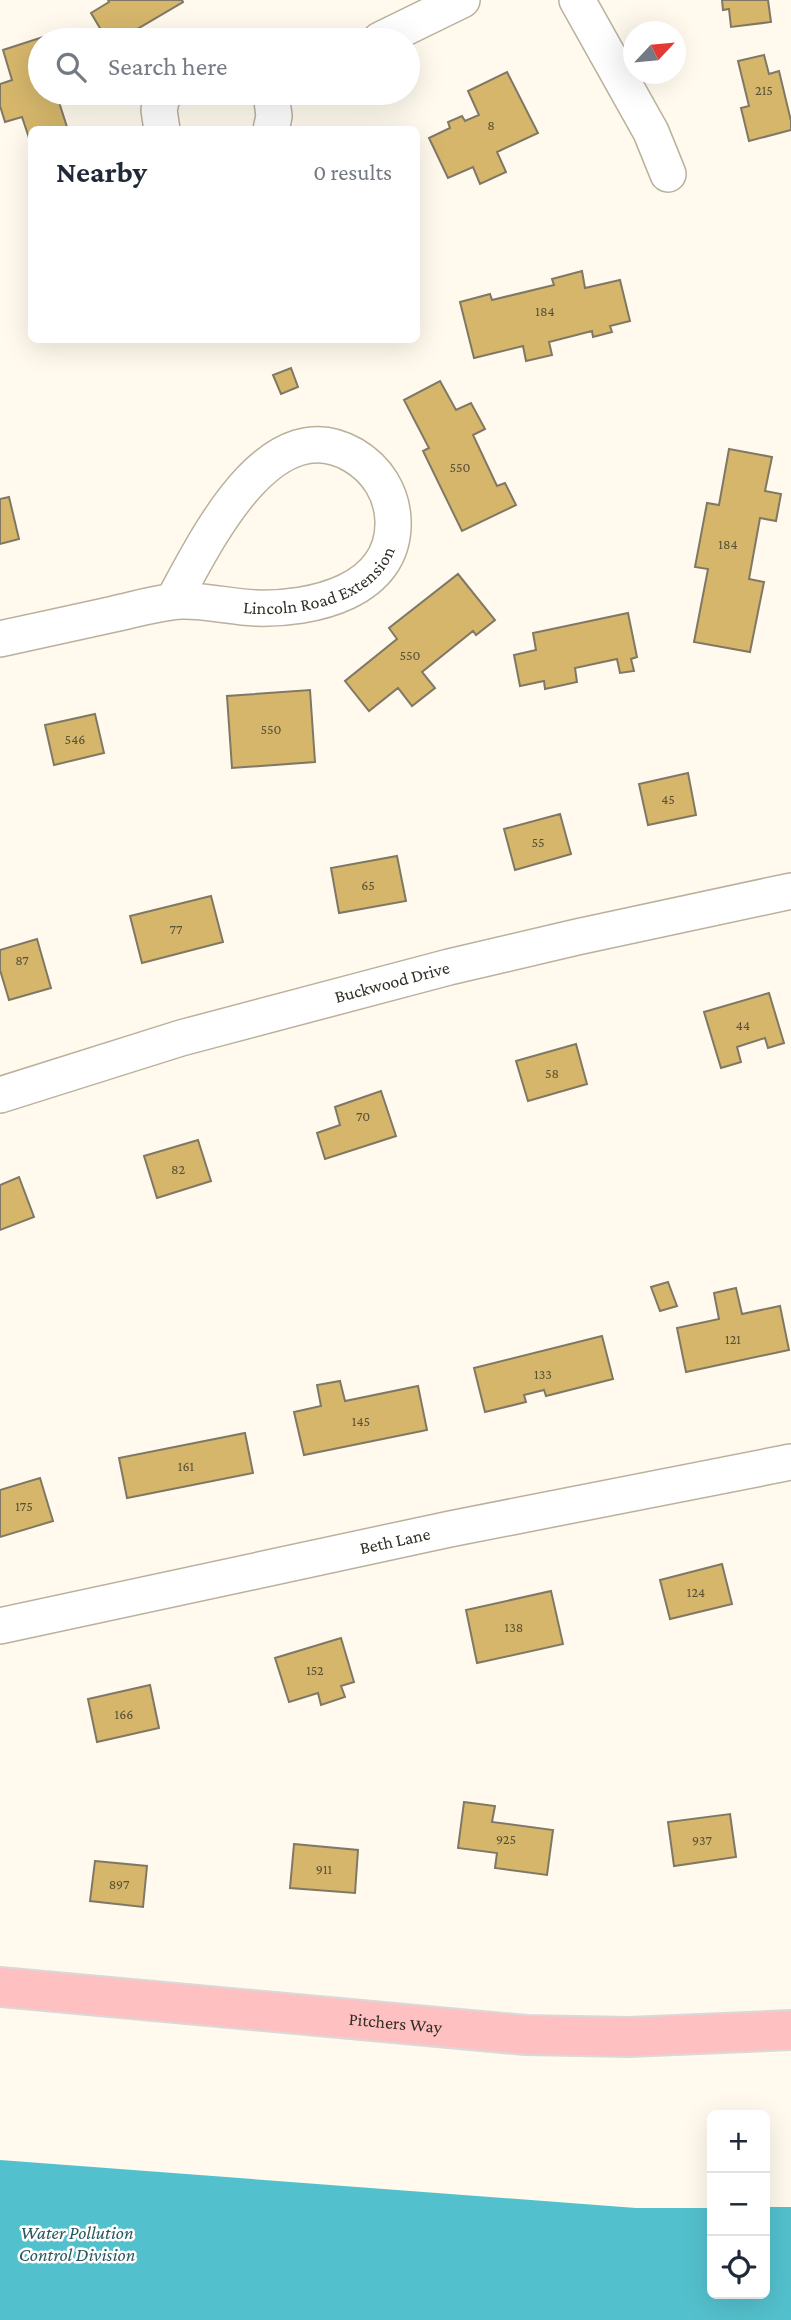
<!DOCTYPE html>
<meta charset="utf-8">
<style>
body{margin:0;font-family:"Crimson Pro",serif;background:#f6f6f7;color:#1f2937}
.controls{position:absolute;right:21px;bottom:21px;display:grid;overflow:hidden;border-radius:10px;box-shadow:0 7px 28px #0002}
.controls button{width:63px;height:63px;display:grid;place-items:center;padding:0;border:0;border-bottom:2px solid #e0e1e3;background:#fff;color:#1f2937;font:35px sans-serif}
.compass{position:absolute;left:623px;top:21px;width:63px;height:63px;border-radius:50%;background:#fff;box-shadow:0 7px 28px #0002;rotate:64deg}
.list{margin:0;padding:0;list-style:none}
h2{display:flex;justify-content:space-between;align-items:center;height:91px;margin:0;padding:0 28px;font-size:30px}
h2 small{font-size:23px;font-weight:400;color:#747a83}
.icon{flex:none;width:38px;height:38px;fill:none;stroke:currentColor;stroke-width:2;stroke-linecap:round;stroke-linejoin:round}
.map{position:relative;flex:none;width:791px;height:2320px;overflow:hidden}
.search{position:absolute;background:#fff;box-shadow:0 7px 28px #0002;left:28px;top:28px;width:392px;height:77px;display:flex;align-items:center;gap:18px;box-sizing:border-box;padding:0 24px;border-radius:38px;color:#747a83;font-size:26px}
.panel{position:absolute;background:#fff;box-shadow:0 7px 28px #0002;left:28px;top:126px;width:392px;height:217px;border-radius:10px}
.map>svg:first-child{display:block}
.water{fill:#53c1cd}
.building{fill:#d5b66b;stroke:#807865;stroke-width:2}
.lines{fill:none;stroke-linecap:round;stroke-linejoin:round}
.minor-casing{stroke:#bab19d;stroke-width:38}
.major-casing{stroke:#dad9d8;stroke-width:42}
.minor{stroke:#fff;stroke-width:35}
.major{stroke:#fec0c1;stroke-width:38}
.labels{text-anchor:middle;dominant-baseline:central;stroke-width:5;stroke-linejoin:round;paint-order:stroke}
.number-label{font-size:14px;fill:#5a5037}
.street-label{font-size:18px;fill:#312e26;stroke:#fff}
.water-label{font-size:19px;font-style:italic;fill:#28585d;stroke:#fff}
</style>
<div class="map">
<svg width="791" height="2320" viewBox="0 0 791 2320">
<rect width="100%" height="100%" fill="#fffaed"/>
<!-- water -->
<path class="water" d="M0 2160 636 2208H712V2294H765V2207H791V2320H0Z"/>
<!-- building -->
<path class="building" d="M108 0H182L183 2 129 34 132 40H107L91 13 109 2Z
M722 0H768L771 22 731 27 729 9 723 10Z
M49 35 50 40H40V93H56L68 130H32V147L22 117 5 122 0 106V84L12 80 3 50Z
M764 55 769 74 779 71 791 121V130L749 141 741 108 749 106 738 61Z
M507 72 538 133 497 152 506 172 480 184 473 167 448 178 429 138 450 128 448 122 462 116 465 121 479 115 468 91Z
M582 271 585 288 620 280 630 321 610 326 612 332 593 337 592 331 549 342 552 355 526 361 523 346 474 358 460 302 490 294 492 300 554 285 552 279Z
M291 368 298 387 281 394 273 375Z
M440 381 456 410 471 403 485 429 473 435 497 486 505 483 516 505 462 531 423 451 429 448 404 400Z
M729 449 772 457 765 491 781 494 776 521 760 518 749 579 764 582 750 652 694 642 708 569 695 567 707 503 719 505Z
M9 497 19 539 0 544V499Z
M458 574 495 620 476 635 473 631 422 672 435 688 412 706 398 688 369 711 345 681 397 639 389 628Z
M628 613 637 657 631 659 634 671 620 673 617 659 575 668 577 682 545 689 544 681 520 686 514 655 536 650 533 633Z
M310 690 315 762 232 768 227 696Z
M95 714 104 753 54 765 45 725Z
M688 773 696 815 648 825 639 784Z
M560 814 571 854 515 870 504 829Z
M397 856 406 901 339 913 331 868Z
M211 896 223 942 142 963 130 916Z
M37 939 51 988 9 1000 0 970V950Z
M769 993 784 1043 768 1048 765 1038 737 1047 741 1062 721 1068 704 1012Z
M576 1044 587 1084 528 1101 516 1061Z
M381 1091 396 1136 325 1159 317 1133 340 1125 335 1107Z
M198 1140 211 1181 157 1198 144 1156Z
M19 1177 34 1217 0 1230V1185Z
M668 1282 677 1306 660 1311 651 1287Z
M736 1288 742 1314 780 1306 789 1350 686 1372 677 1328 719 1319 714 1293Z
M602 1336 613 1379 546 1396 544 1390 524 1395 526 1402 485 1412 474 1368Z
M340 1381 345 1401 418 1386 427 1430 304 1455 294 1412 321 1406 317 1385Z
M245 1433 253 1473 127 1498 119 1458Z
M40 1478 53 1521 0 1537V1490Z
M722 1564 732 1604 670 1619 660 1580Z
M551 1591 563 1644 477 1663 466 1610Z
M341 1638 354 1682 341 1686 345 1697 321 1705 318 1693 289 1702 275 1658Z
M150 1685 159 1728 97 1742 88 1699Z
M464 1802 495 1806 492 1822 553 1830 547 1875 495 1868 497 1853 458 1848Z
M730 1814 736 1857 674 1866 668 1822Z
M294 1844 358 1850 355 1893 290 1888Z
M95 1861 147 1866 143 1907 90 1901Z"/>
<g class="lines">
<!-- minor casing -->
<g class="minor-casing">
<g id="minor">
<path d="M577 0 651 132 668 174"/>
<path d="M380 40 462 0"/>
<path d="M271 93 274 116 271 130"/>
<path d="M162 130 159 110 163 93"/>
<path id="s1" d="M0 639C38 631 76 622 114 614 133 610 152 604 171 602 194 598 230 607 255 608 311 610 396 592 393 520 392 493 377 469 353 455 269 406 204 545 173 601"/>
<path id="s2" d="M0 1095 181 1038 449 967 577 937 791 891"/>
<path id="s3" d="M0 1626 450 1529 791 1462"/>
</g>
</g>
<!-- major casing -->
<g class="major-casing">
<g id="major">
<path id="s4" d="M0 1987 526 2035 629 2037 791 2030"/>
</g>
</g>
<!-- minor -->
<use href="#minor" class="minor"/>
<!-- major -->
<use href="#major" class="major"/>
</g>
<g class="labels">
<!-- number labels -->
<g class="number-label">
<text x="764" y="90">215</text>
<text x="491" y="125">8</text>
<text x="545" y="311">184</text>
<text x="460" y="467">550</text>
<text x="728" y="544">184</text>
<text x="410" y="655">550</text>
<text x="271" y="729">550</text>
<text x="75" y="739">546</text>
<text x="668" y="799">45</text>
<text x="538" y="842">55</text>
<text x="368" y="885">65</text>
<text x="176" y="929">77</text>
<text x="22" y="960">87</text>
<text x="743" y="1025">44</text>
<text x="552" y="1073">58</text>
<text x="363" y="1116">70</text>
<text x="178" y="1169">82</text>
<text x="733" y="1339">121</text>
<text x="543" y="1374">133</text>
<text x="361" y="1421">145</text>
<text x="186" y="1466">161</text>
<text x="24" y="1506">175</text>
<text x="696" y="1592">124</text>
<text x="514" y="1627">138</text>
<text x="315" y="1670">152</text>
<text x="124" y="1714">166</text>
<text x="506" y="1839">925</text>
<text x="702" y="1840">937</text>
<text x="324" y="1869">911</text>
<text x="119" y="1884">897</text>
</g>
<!-- street labels -->
<g class="street-label">
<text stroke="none"><textPath href="#s1" startOffset="332">Lincoln Road Extension</textPath></text>
<text stroke="none"><textPath href="#s2" startOffset="408">Buckwood Drive</textPath></text>
<text stroke="none"><textPath href="#s3" startOffset="404">Beth Lane</textPath></text>
<text stroke="none"><textPath href="#s4" startOffset="397">Pitchers Way</textPath></text>
</g>
<!-- water labels -->
<g class="water-label">
<text x="77" y="2232">Water Pollution<tspan x="77" dy="22">Control Division</tspan></text>
</g>
</g>
</svg>
<div class="controls">
<button>+</button>
<button>−</button>
<button><svg class="icon" aria-label="locate" viewBox="0 0 24 24"><circle cx="12" cy="12" r="6"/><path d="M12 2v4M12 18v4M2 12h4M18 12h4"/></svg></button>
</div>
<svg class="compass" viewBox="-18 -18 36 36"><path d="M0-13l5 13h-10z" fill="#e53935"/><path d="M0 13l5-13h-10z" fill="#747a83"/></svg>
<div class="search"><svg class="icon" aria-label="search" viewBox="0 0 24 24"><circle cx="10" cy="10" r="6"/><path d="M15 15l6 6"/></svg>Search here</div>
<section class="panel">
<h2>Nearby<small>0 results</small></h2>
<ul class="list">
</ul>
</section>
</div>
